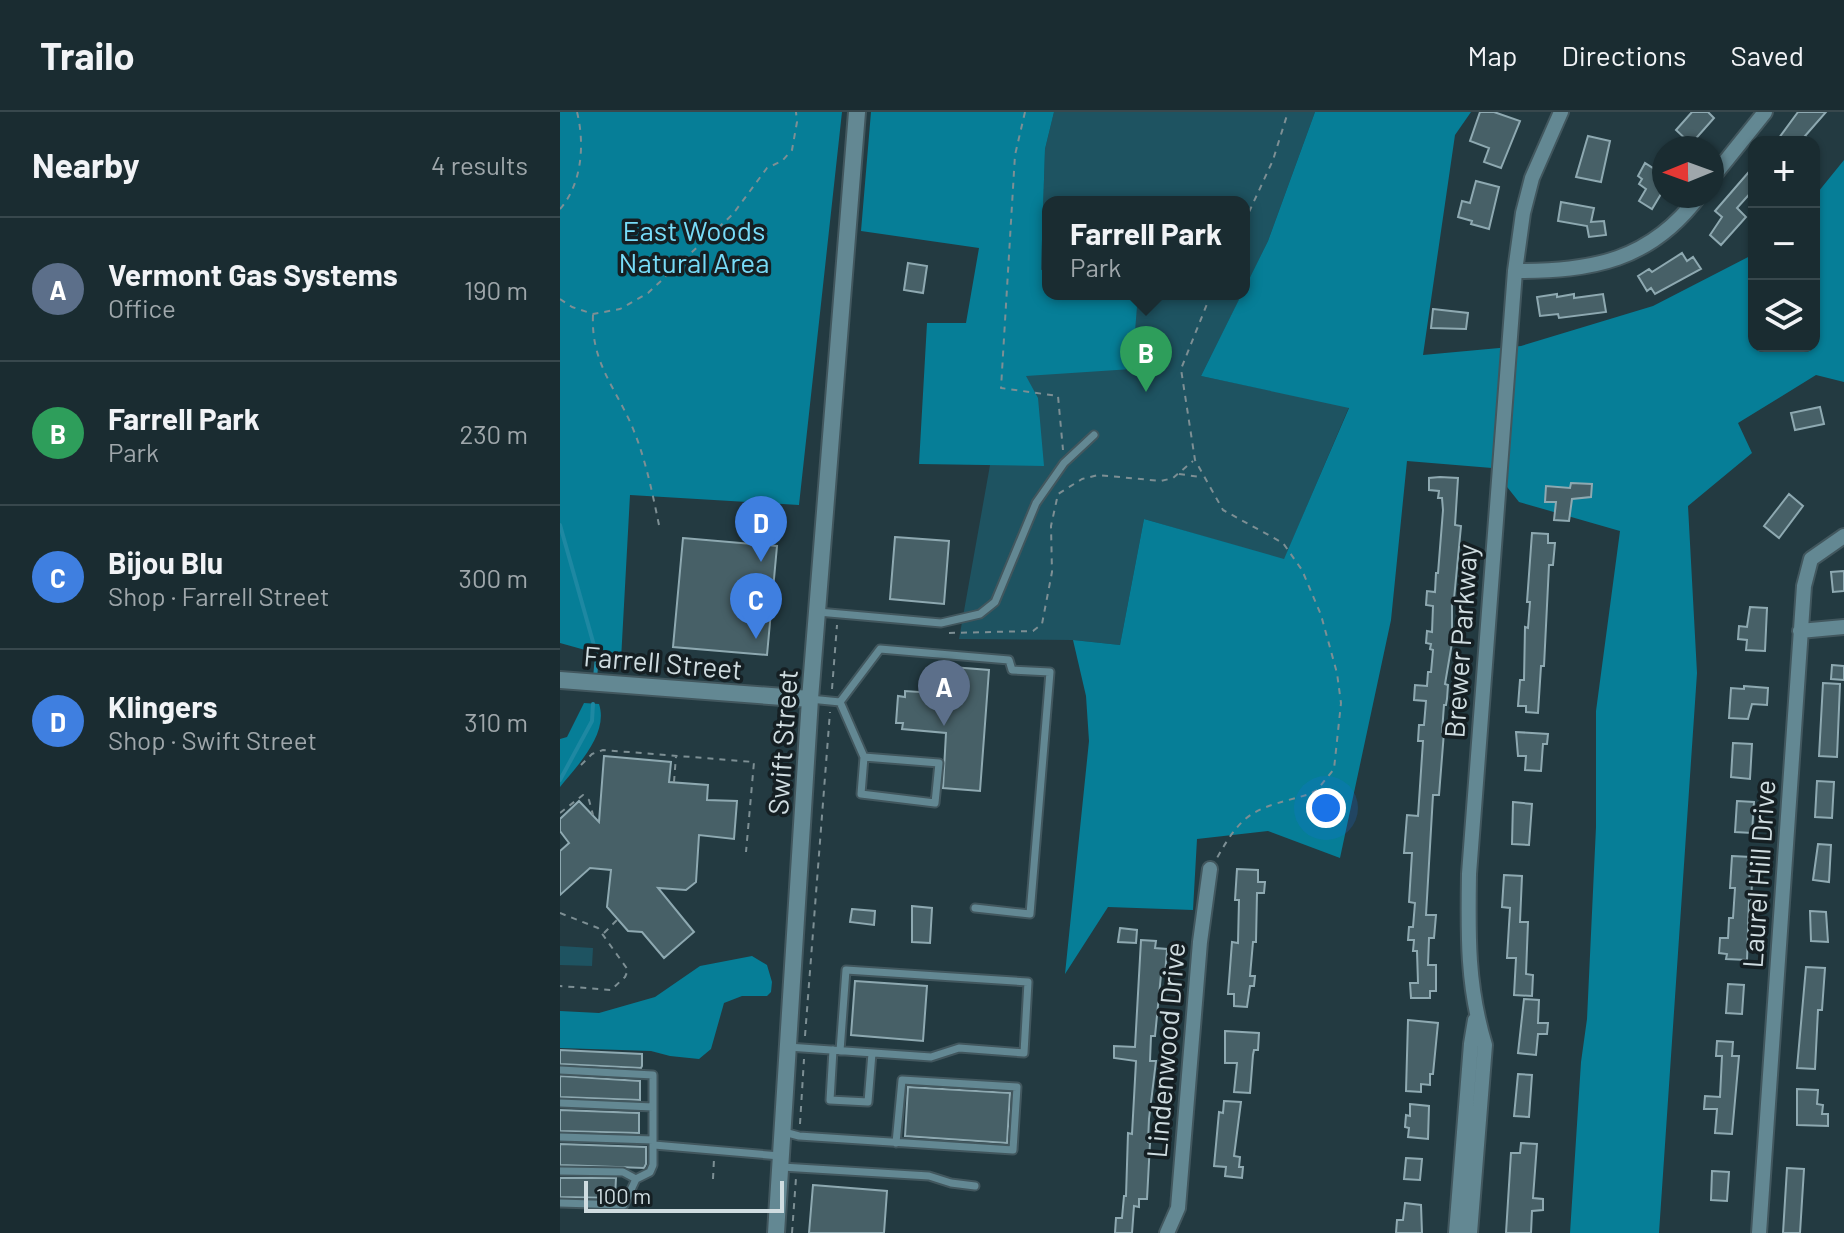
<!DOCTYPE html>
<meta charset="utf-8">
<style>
body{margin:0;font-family:Barlow,sans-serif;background:#233439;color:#f1f3f6}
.controls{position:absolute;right:24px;top:24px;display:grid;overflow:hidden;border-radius:16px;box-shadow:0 2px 6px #0004}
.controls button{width:72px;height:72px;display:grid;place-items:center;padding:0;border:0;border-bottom:2px solid #38484d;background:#1a2c31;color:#f1f3f6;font:40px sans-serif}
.compass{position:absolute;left:1092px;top:24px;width:72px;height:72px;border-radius:50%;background:#1a2c31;box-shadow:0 2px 6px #0004;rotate:269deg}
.scale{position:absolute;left:24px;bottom:20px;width:200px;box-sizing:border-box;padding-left:8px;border:4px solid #cfdce0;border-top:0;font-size:22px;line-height:28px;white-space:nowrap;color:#cfdce0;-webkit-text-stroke:6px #151f23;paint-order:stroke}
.you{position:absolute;left:766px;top:696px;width:28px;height:28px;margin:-20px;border:6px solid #fff;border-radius:50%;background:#1a73e8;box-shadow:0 0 0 12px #1a73e833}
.badge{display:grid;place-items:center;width:52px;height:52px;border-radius:50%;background:#f3a442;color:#fff;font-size:26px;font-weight:700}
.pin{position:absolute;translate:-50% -66px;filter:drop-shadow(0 2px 4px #0008)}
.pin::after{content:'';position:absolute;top:42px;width:28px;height:24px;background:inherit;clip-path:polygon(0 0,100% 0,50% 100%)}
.popup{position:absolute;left:482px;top:84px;width:208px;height:104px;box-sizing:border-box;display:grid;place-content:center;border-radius:16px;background:#1a2c31;filter:drop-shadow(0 2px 6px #0005);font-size:26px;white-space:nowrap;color:#9fa7ab}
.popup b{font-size:30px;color:#f1f3f6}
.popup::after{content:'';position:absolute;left:50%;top:100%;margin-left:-16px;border:16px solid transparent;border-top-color:#1a2c31}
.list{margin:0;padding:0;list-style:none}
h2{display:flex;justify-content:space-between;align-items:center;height:104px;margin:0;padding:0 32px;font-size:34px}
h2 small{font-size:26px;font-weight:400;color:#9fa7ab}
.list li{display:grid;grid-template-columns:52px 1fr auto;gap:24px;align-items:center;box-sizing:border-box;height:144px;padding:0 32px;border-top:2px solid #38484d}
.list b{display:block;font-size:30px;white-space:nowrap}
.list p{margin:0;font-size:26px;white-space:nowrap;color:#9fa7ab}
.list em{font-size:26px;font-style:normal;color:#9fa7ab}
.icon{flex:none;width:44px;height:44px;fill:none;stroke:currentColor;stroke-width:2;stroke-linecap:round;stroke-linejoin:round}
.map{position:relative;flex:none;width:1284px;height:1121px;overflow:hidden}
header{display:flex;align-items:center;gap:48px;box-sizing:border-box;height:112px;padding:0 40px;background:#1a2c31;border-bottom:2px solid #38484d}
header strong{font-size:38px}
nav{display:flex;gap:44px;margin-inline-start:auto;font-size:28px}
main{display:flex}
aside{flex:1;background:#1a2c31}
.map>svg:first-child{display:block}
.green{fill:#1e5361}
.forest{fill:#067e97}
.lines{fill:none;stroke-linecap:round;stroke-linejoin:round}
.stream{stroke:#1e88a2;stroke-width:4}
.building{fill:#476067;stroke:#8ea9b1;stroke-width:2}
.service-casing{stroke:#42575e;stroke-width:11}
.minor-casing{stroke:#42575e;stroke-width:18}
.tertiary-casing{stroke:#42575e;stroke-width:20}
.path{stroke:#7d8f94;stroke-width:2;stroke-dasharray:6 6;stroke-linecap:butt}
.service{stroke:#638893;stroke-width:7}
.minor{stroke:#638893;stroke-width:14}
.tertiary{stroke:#638893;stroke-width:16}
.labels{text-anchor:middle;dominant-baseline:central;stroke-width:7;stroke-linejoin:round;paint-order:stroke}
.park-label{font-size:28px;fill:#78dcf8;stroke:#151f23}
.street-label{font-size:28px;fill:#cfdce0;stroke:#151f23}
</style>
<header>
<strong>Trailo</strong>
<nav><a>Map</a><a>Directions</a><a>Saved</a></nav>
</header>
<main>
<aside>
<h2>Nearby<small>4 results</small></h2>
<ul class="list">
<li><span class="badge" style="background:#5c6f8a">A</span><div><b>Vermont Gas Systems</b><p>Office</p></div><em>190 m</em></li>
<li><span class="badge" style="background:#2e9e5b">B</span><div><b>Farrell Park</b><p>Park</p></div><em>230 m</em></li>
<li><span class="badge" style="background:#3f7fe0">C</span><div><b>Bijou Blu</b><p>Shop · Farrell Street</p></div><em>300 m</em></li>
<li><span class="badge" style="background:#3f7fe0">D</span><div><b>Klingers</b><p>Shop · Swift Street</p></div><em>310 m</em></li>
</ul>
</aside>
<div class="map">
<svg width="1284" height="1121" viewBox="0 0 1284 1121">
<rect width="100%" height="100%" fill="#233a41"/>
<!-- green -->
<path class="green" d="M494 0H755L708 129 684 178V90H488V182H682L641 264 789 295 724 448 584 407 560 533 513 528 399 527 437 314 481 158 485 37Z
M0 834 33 836 32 854 0 853Z"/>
<!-- forest -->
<path class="forest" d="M0 0H282L239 393 70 383 61 548 0 531Z
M311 0H494L485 37 481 158 488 157V182H578L572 257 466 264 478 286 484 354 359 352 367 211H406L419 136 301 119Z
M755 0H911L895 23 863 243 961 234 1093 194 1194 142V234H1254V85L1284 48V270L1256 263 1178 311 1192 341 1128 394 1137 561 1099 1121H1010L1021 950 1027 907 1036 715V599L1060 419 959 390 932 356 847 349 831 508 780 746 708 719 637 727 633 798 548 795 505 862 529 629 526 584 513 528 560 533 584 407 724 447 789 296 641 264 708 129Z
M24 591 39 592C49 622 17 654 0 675V627L7 625Z
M192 844 207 853 212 870 211 880 207 884H182L164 891 151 937 139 947 110 944 91 939 0 936V899L39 901 95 885 140 854Z"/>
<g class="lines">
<!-- stream -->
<path class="stream" d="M0 413 37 544 35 566
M0 668 32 609 33 592"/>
</g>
<!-- building -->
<path class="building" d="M920 0H934L960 9 941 56 924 50 929 36 910 29Z
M1132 0H1148L1154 6 1131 32 1116 18Z
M1238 0H1266L1245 24 1252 30H1216Z
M1028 24 1050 29 1041 70 1016 65Z
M1104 38V77L1092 97 1079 89 1086 77 1079 72 1082 67 1078 64 1085 51 1093 56Z
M1194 54V77L1177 96 1186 105 1161 133 1150 123 1162 105 1155 99Z
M916 69 939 75 929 117 911 112 912 109 898 105 902 89 910 91Z
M1001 90 1034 96 1031 110 1044 109 1046 123 1029 125 1027 114 998 109Z
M1122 141 1127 149 1133 145 1141 157 1095 182 1091 176 1087 179 1078 164 1089 157 1092 160Z
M348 151 367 154 363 181 344 178Z
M997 182V185L1014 182V186L1043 182 1046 200 999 206 998 202 980 204 977 185Z
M873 197 908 201 906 217 871 216Z
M1260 295 1264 312 1235 318 1231 301Z
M880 365 898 366 895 413 901 414 894 487H892V531L885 572 888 573 887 587 886 593H884L882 620H884L879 683H873L866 803H876L874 826H869L868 853H876V879H870V886H851L850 871H858L857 839H853L854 828H848L849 815H853L855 791 849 790 852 741H844L847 703 858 704 863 629H858L859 613H864L866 589 854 588 855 573 867 574 868 560H871L873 538 870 537 871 532 866 531 867 519 872 520 873 494 866 493 867 479 875 480 876 461H878L883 398 882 386H878L879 379 869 378V366Z
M1011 371 1032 372 1031 385 1012 387 1009 409 994 408 996 390H985L986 374 1010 376Z
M1229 382 1243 394 1219 426 1204 414Z
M972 421 988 422V431H995L993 453H989L984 554H981L978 601 966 600V594H958L960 568H964L965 515 968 516 970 490H967Z
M335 425 389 429 384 492 330 487Z
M123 426 217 434 207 543 113 535Z
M1284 459V479L1273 480 1271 460Z
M1190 495 1207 496 1205 539 1186 538 1187 528 1178 527 1179 514 1187 515Z
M1272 553 1284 554V568L1271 567Z
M392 555 429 558 420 679 383 676 386 621 342 617 343 611H336L338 584 345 585V579L389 582Z
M1263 571 1280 572 1277 645 1259 644Z
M1184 574 1208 576 1207 593 1192 592 1188 607 1169 606 1171 576 1184 577Z
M956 620 988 622 987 632H983L981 659 965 658 966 644H958Z
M1173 631 1192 632 1190 667 1171 665Z
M44 644 111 650 109 670 148 673 147 688 177 689 174 727 139 723 136 770 126 778 98 776 134 820 104 846 82 820 68 819 47 795 51 758 30 756 0 783V739L9 731 0 719V707L19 689 39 710Z
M1257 669 1274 670 1272 706 1255 705Z
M1177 689 1194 690 1192 721 1175 720Z
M953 690 972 692 969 733 952 732Z
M1258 732 1271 733 1269 770 1253 768Z
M1172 744 1191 745 1189 771H1192L1191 790 1189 789 1187 848 1166 847 1167 842 1159 841 1160 826H1168L1169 806H1173L1175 776H1170Z
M677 757 698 758V770H705L704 781H697L696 830H693L690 864H695L694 874H690L687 895 674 894V882H668L672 830 678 831 679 788H675Z
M944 763 962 764 960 810H968L966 862 973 863 972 884 954 883 956 846H947L950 796 942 795Z
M352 794 372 796 370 831 352 830Z
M292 797 315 799 314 813 290 810Z
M1250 799 1266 800 1268 830 1251 829Z
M560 816 577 818 576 831 558 830Z
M581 828 596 829 595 836 607 837 605 863H601L595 924H591L590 949H596L589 1007 588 1030 590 1031 587 1087H579V1095L574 1094 572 1121H555L556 1106H562L564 1084H566L568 1021 572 1022 576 949 554 946V934L575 935Z
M1246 855 1265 856 1262 898H1258L1255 957 1237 956Z
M295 869 367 874 363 929 291 923Z
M1168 872 1184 873 1182 902 1166 901Z
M964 887 979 888 978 911H988L987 922H978L976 943 958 941Z
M848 908 878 911 873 962H870V973L861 972V980L846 979Z
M665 919 699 921 698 938H694L693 943 690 981 674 980 677 951H665Z
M1157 929 1173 930 1172 944H1179L1172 1022 1155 1021 1157 997H1144L1145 984 1160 985 1162 944H1156Z
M0 938 82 942V954L81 956 0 952Z
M958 962 972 963 969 1005 954 1004Z
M0 964 80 969V988L0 985Z
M348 975 450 981 447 1031 345 1024Z
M1237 977 1258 978 1257 992 1263 993 1262 1002H1268V1014L1237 1013Z
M664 989 681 990 674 1044 680 1045 679 1055H683L682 1066 665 1064 666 1055 654 1054 659 1000 663 1001Z
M850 992 869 994 868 1027 848 1025 849 1016 845 1015 846 1003 850 1004Z
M0 998 79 1001V1021L0 1019Z
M961 1031 977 1032 973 1086 983 1087V1098L972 1099 971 1121H946L951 1041H960Z
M0 1032 86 1035V1052L84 1056 0 1053Z
M846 1046 862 1047 860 1068 844 1067Z
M1227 1056 1244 1057 1240 1121H1223Z
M1152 1059 1169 1060 1167 1089 1151 1088Z
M0 1066H56L55 1086 0 1085Z
M253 1073 327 1079 324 1121H249Z
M845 1091 861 1093 862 1121H836L837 1108H843Z"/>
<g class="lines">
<!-- service casing -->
<g class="service-casing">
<path id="service" d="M258 500 381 511 420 502 435 490 476 391 504 351 534 323
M250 587 280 590 304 645 301 682 375 691 379 651 304 645
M280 590 320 537 449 548 452 558 490 560 470 802 415 796
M228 935 371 945 399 936 464 941 468 870 286 858 280 939
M273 938 270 988 308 990 312 941
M0 958 93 963V1053L90 1060 76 1067 64 1093 0 1091
M0 991 93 995
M224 1020 239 1024 453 1038 457 975 342 968 336 1031
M0 1025 93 1028
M94 1033 220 1044
M222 1055 369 1064 391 1071 415 1074
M0 1059 63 1060 76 1067"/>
</g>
<!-- minor casing -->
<g class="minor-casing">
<path id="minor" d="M1001 0 972 66 963 101 955 159C1033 159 1090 149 1139 84
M1152 66 1205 0
M1240 519 1284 515
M607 1121 618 1096 640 830 650 757
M896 1121 911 932 915 908
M910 1121 925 933C907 874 908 822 909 762L955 159
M1199 1121 1244 474 1251 447 1284 424"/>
</g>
<!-- tertiary casing -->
<g class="tertiary-casing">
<path id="tertiary" d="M0 568 250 587
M216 1121 250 587 297 0"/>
</g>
<!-- path -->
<path class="path" d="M465 0 455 43 441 276 498 284 503 338
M0 97C22 72 25 32 17 0
M684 111 713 48 728 0
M651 182 621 257 635 348 663 398 723 431 742 458 761 503 777 561 781 591 774 657 757 678 750 682C698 697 685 695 657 746
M0 187 12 195 33 202 60 197 88 181 173 102 207 56 222 49 232 38 237 10 236 0
M33 203C31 249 53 272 71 312 85 344 92 379 99 413
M619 362 640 365
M389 521 473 519 482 512 492 460 491 414 498 382 522 367 538 363 601 369 613 366 633 349
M272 577 277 513
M21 653 32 642 43 638 194 650 186 740
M114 670 116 644
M0 701 23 683 29 688 33 703
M0 801 38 816 68 858 65 865 51 878 0 874
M44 821 58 807
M245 924 270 600
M240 1012 244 947
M153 1067 154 1047
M232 1121 236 1066"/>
<!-- service -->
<use href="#service" class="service"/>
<!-- minor -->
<use href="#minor" class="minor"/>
<!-- tertiary -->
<use href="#tertiary" class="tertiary"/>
</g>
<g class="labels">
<!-- park labels -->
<g class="park-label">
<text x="134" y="118">East Woods<tspan x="134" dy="32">Natural Area</tspan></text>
</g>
<!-- street labels -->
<g class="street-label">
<text transform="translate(900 529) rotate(-86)">Brewer Parkway</text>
<text transform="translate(103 550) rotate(5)">Farrell Street</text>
<text transform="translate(222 630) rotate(-86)">Swift Street</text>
<text transform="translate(1198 762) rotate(-86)">Laurel Hill Drive</text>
<text transform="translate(605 938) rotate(-85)">Lindenwood Drive</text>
</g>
</g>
</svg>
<div class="controls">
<button>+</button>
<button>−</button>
<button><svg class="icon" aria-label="layers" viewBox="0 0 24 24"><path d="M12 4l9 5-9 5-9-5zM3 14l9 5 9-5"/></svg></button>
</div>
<svg class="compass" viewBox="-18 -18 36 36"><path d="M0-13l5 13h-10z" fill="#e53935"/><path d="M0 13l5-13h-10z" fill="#9fa7ab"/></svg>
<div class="scale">100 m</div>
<div class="you"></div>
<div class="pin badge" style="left:384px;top:614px;background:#5c6f8a">A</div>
<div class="pin badge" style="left:586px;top:280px;background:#2e9e5b">B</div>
<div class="popup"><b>Farrell Park</b>Park</div>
<div class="pin badge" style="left:196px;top:527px;background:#3f7fe0">C</div>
<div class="pin badge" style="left:201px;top:450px;background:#3f7fe0">D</div>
</div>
</main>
